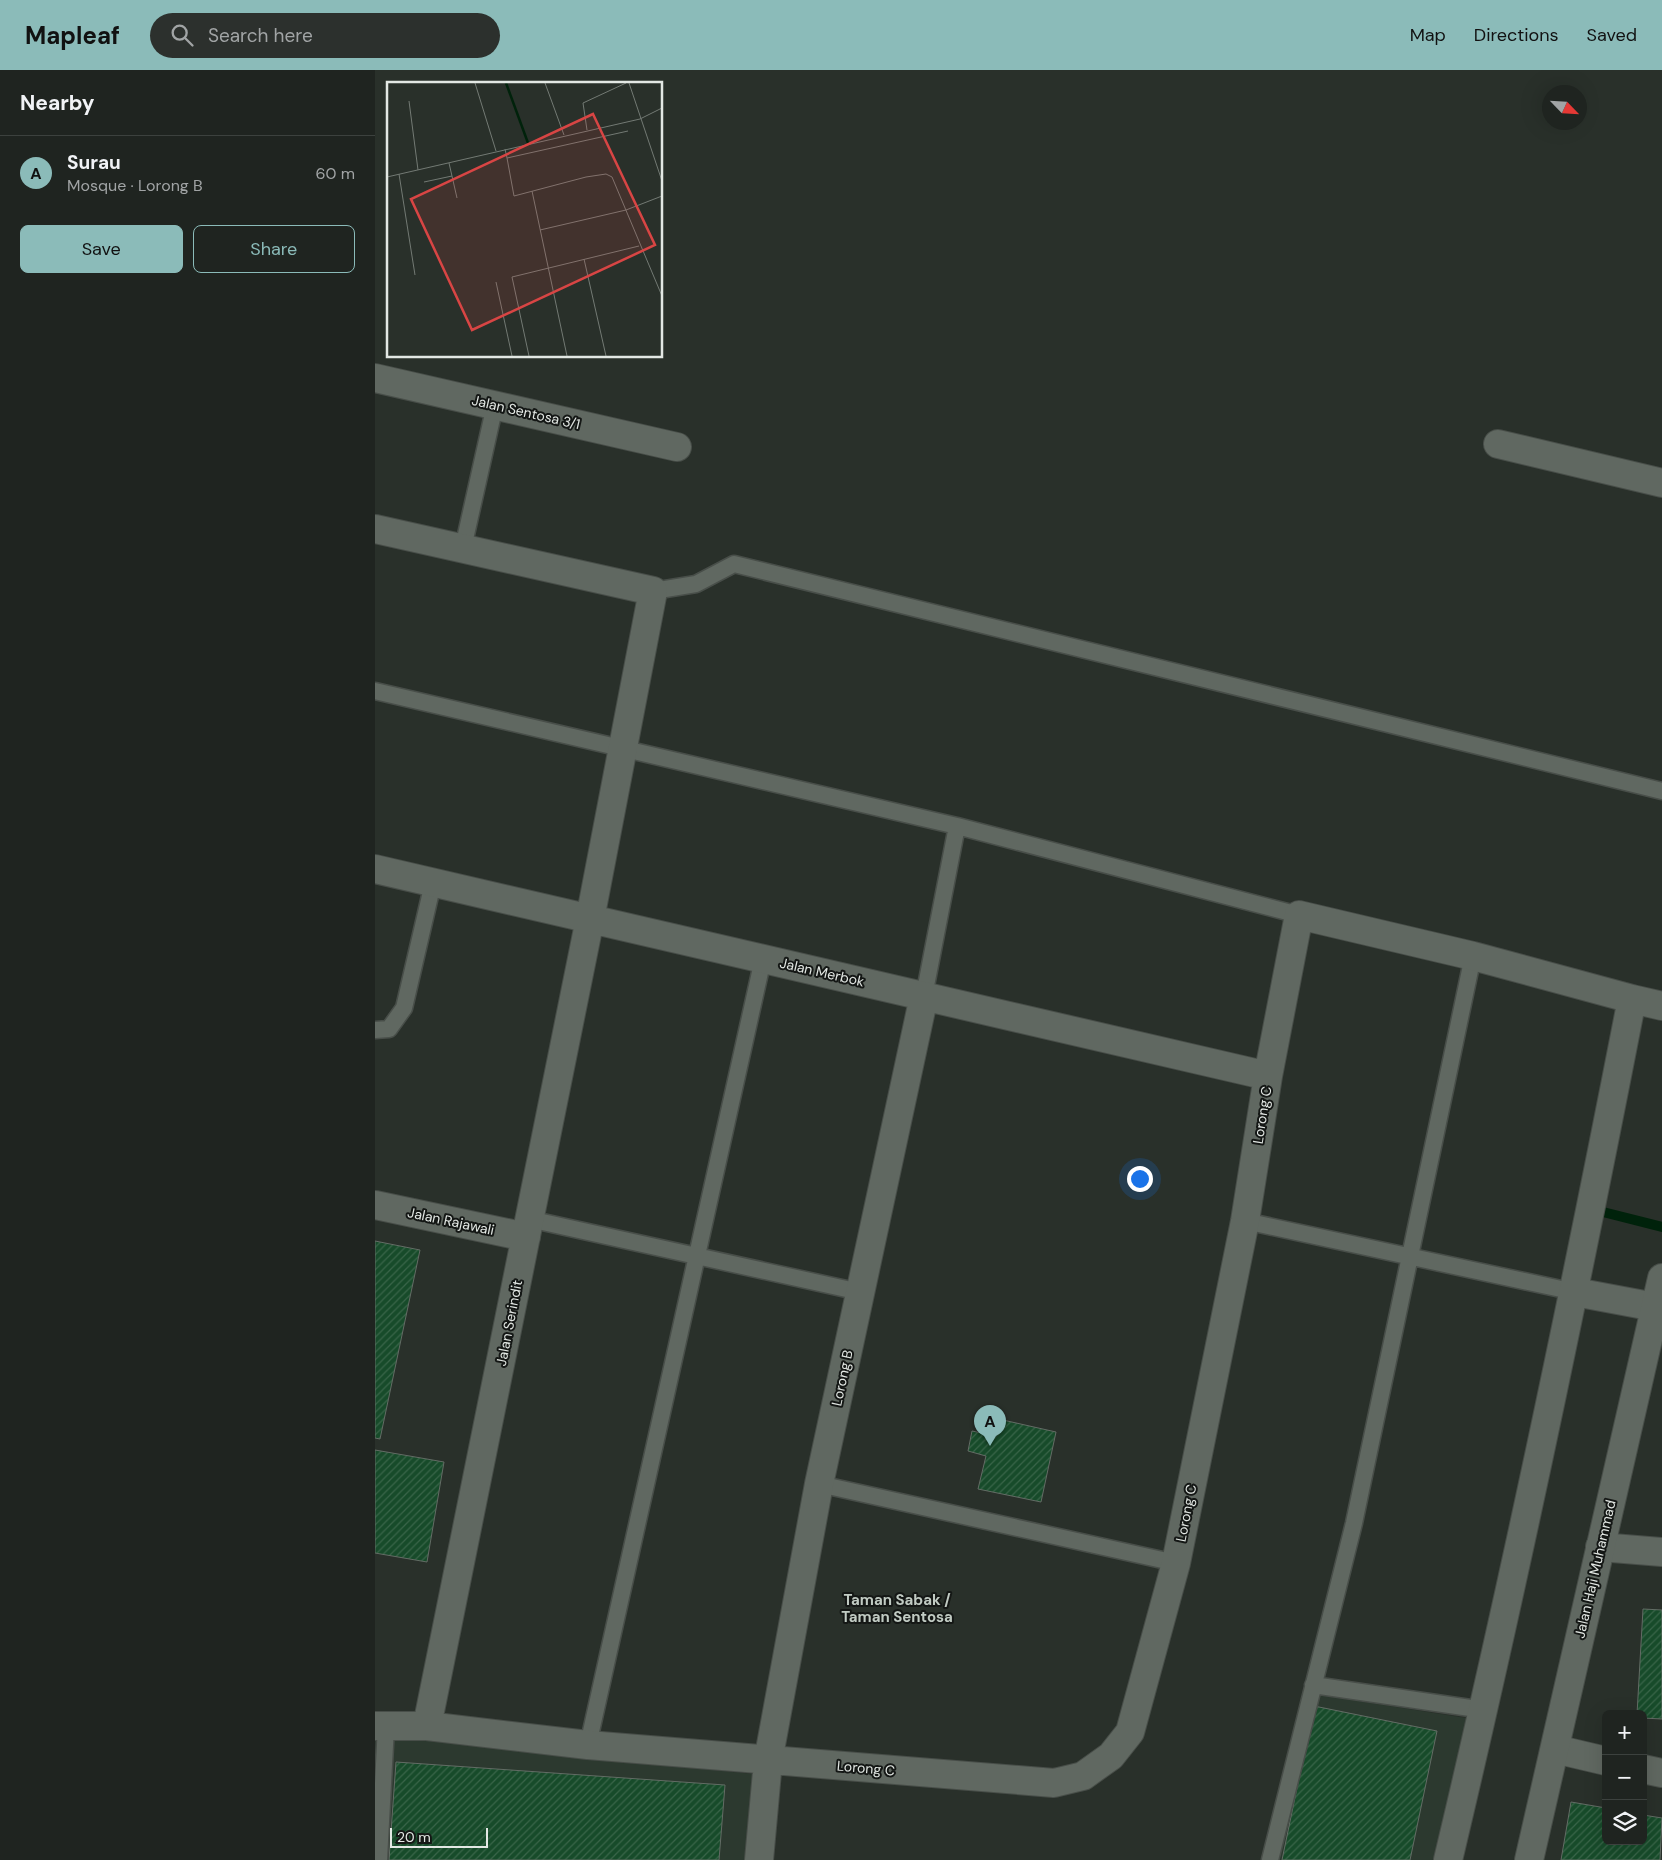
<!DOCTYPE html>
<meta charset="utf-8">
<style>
body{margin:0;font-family:"DM Sans",sans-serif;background:#2c302d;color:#f1f3f6}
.controls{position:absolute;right:15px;bottom:15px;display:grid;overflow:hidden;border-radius:8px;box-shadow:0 5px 20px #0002}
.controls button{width:45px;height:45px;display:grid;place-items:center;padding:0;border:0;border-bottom:1px solid #3c413e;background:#1f2420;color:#f1f3f6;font:25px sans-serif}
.compass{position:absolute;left:1167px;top:15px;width:45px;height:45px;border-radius:50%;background:#1f2420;box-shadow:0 5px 20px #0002;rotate:115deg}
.scale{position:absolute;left:15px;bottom:12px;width:98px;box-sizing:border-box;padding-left:5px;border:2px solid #e3e8e4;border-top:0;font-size:14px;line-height:18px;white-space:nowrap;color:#e3e8e4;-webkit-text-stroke:4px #141715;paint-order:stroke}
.you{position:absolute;left:764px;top:1108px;width:18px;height:18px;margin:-12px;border:4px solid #fff;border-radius:50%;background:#1a73e8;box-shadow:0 0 0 8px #1a73e833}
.badge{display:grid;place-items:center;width:32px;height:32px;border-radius:50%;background:#8bbbb9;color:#111;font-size:16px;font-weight:700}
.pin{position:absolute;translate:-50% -41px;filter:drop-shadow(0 1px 2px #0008)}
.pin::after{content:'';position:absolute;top:26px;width:18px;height:15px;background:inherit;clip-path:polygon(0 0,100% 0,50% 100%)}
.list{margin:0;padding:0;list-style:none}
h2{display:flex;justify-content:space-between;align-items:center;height:65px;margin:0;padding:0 20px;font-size:21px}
h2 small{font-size:16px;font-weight:400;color:#a1a4a5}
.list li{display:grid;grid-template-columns:32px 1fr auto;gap:15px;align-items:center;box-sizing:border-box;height:75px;padding:0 20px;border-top:1px solid #3c413e}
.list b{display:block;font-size:19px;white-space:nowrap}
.list p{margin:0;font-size:16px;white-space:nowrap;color:#a1a4a5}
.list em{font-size:16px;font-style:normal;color:#a1a4a5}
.actions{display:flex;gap:10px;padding:15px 20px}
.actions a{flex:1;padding:11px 0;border:1px solid #8bbbb9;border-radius:8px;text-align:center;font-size:18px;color:#8bbbb9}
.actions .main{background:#8bbbb9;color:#111}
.icon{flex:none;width:28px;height:28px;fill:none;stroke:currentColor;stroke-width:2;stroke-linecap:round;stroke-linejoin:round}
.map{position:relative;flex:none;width:1287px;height:1790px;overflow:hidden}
header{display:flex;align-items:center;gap:30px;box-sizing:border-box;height:70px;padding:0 25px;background:#8bbbb9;color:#111}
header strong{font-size:24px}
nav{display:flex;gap:28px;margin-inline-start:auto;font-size:18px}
.search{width:350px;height:45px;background:#2c302d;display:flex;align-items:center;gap:12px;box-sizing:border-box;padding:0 18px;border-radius:28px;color:#a1a4a5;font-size:19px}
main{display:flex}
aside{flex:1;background:#1f2420}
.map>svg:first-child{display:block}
.built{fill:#2c392f}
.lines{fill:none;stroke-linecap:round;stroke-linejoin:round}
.stream{stroke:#00220b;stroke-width:10}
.building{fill:url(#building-hatch);stroke:#636c65}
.lane-casing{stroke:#484e49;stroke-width:19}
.street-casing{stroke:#484e49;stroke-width:30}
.secondary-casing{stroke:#484e49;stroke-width:30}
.lane{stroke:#606861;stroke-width:16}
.street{stroke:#606861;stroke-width:28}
.secondary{stroke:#606861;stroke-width:28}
.labels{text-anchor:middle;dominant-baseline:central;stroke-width:4;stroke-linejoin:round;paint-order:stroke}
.street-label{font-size:14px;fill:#e3e8e4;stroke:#141715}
.neighbourhood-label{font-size:15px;font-weight:bold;fill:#c1cbc3;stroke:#141715}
.inset-river{fill:none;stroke:#00220b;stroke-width:2.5}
.inset-road{fill:none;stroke:#737a74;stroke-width:1}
.view{fill:#d84544;fill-opacity:0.15;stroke:#d84544;stroke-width:2.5}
.inset-edge{fill:none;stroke:#e3e8e4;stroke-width:2.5}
</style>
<header>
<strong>Mapleaf</strong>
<div class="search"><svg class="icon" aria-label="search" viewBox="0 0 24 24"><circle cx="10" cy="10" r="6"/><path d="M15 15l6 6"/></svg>Search here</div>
<nav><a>Map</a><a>Directions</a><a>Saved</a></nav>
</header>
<main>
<aside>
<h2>Nearby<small></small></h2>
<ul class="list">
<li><span class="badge">A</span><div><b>Surau</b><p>Mosque · Lorong B</p></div><em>60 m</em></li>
</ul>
<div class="actions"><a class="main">Save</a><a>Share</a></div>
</aside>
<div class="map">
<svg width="1287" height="1790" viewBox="0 0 1287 1790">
<defs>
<pattern id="building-hatch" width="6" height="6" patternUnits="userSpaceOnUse" patternTransform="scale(1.25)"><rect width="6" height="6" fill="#174b2a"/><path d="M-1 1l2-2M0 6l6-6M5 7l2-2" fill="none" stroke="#396549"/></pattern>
</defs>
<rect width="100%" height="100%" fill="#29302a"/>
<!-- built -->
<path class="built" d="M945 1625 1097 1649 1062 1790H903Z
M0 1670 57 1671 378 1704 371 1790H0Z"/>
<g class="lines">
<!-- stream -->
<path class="stream" d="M1228 1142 1287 1157"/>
</g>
<!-- building -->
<path class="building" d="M0 1171 45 1180 5 1369 0 1368Z
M619 1348 681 1362 666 1432 603 1419 611 1386 593 1381 597 1361 616 1365Z
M0 1380 69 1392 52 1492 0 1483Z
M1268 1539 1287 1540V1649L1268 1648V1644H1262Z
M939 1636 1062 1661 1035 1790H907Z
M21 1692 350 1715 344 1790H14Z
M1196 1732 1231 1738V1771H1268V1745L1287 1748 1285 1790H1186Z"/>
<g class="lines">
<!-- lane casing -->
<g class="lane-casing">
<path id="lane" d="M88 478 120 335
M278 521 321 514 359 494 1287 721
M0 621 582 756 924 845
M549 926 582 756
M0 960 14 959 29 938 58 813
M154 1149 485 1222
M870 1151 1200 1222
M444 1414 801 1493
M938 1615 1109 1640
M213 1675 388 889
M4 1790 11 1656
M895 1790 979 1453 1098 886"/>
</g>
<!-- street casing -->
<g class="street-casing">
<path id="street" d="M0 308 302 377
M1123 374 1287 413
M0 459 278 521 215 849 52 1656
M0 799 893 1006
M0 1135 151 1167
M1200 1222 1280 1237
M1225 1477 1287 1482
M0 1656H52L213 1675 679 1713 708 1706 736 1686 755 1662 801 1493 870 1151 893 1006 924 845 1098 886 1257 929
M1180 1679 1231 1691
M1268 1699 1287 1703
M384 1790 393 1691 444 1414 549 926
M1073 1790C1141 1504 1201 1217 1257 929L1287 936"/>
</g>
<!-- secondary casing -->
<g class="secondary-casing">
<path id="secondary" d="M1154 1790 1287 1208"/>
</g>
<!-- lane -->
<use href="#lane" class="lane"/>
<!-- street -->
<use href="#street" class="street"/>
<!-- secondary -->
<use href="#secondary" class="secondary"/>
</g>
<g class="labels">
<!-- street labels -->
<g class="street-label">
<text transform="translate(151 342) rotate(13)">Jalan Sentosa 3/1</text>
<text transform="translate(447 902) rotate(13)">Jalan Merbok</text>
<text transform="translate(887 1045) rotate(-81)">Lorong C</text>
<text transform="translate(76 1151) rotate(12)">Jalan Rajawali</text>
<text transform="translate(134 1253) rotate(-79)">Jalan Serindit</text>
<text transform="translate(467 1308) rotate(-78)">Lorong B</text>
<text transform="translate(811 1443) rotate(-79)">Lorong C</text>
<text transform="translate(1220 1499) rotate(-77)">Jalan Haji Muhammad</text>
<text transform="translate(491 1698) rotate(5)">Lorong C</text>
</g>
<!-- neighbourhood labels -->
<g class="neighbourhood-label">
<text x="522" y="1530">Taman Sabak /<tspan x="522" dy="17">Taman Sentosa</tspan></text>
</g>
</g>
<!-- overview -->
<g transform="translate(12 12)">
<rect width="275" height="275" fill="#29302a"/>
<path class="inset-river" d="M119 1 141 61"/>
<path class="inset-road" d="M88 1 109 69M158 1 177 53M242 1 275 99M22 19 31 88M200 48 196 21 239 1M118 67 120 76 241 49M120 76 127 114 199 95 219 92 225 95 275 214M62 81 70 116M12 92 28 193M0 95 253 37 275 26M37 100 65 94M145 109 180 274M153 148 239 128 275 114M197 177 219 274M109 200 125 274M142 274 125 195 252 164"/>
<path class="view" d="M206 32 268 163 85 248 24 117Z"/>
<rect width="275" height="275" class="inset-edge"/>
</g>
</svg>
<div class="controls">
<button>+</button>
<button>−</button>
<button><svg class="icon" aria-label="layers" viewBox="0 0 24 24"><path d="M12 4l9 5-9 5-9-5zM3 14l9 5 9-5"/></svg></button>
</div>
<svg class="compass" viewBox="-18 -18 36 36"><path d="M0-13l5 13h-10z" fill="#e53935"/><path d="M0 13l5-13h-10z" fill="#a1a4a5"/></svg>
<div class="scale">20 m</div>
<div class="you"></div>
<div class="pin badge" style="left:615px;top:1376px">A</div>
</div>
</main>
